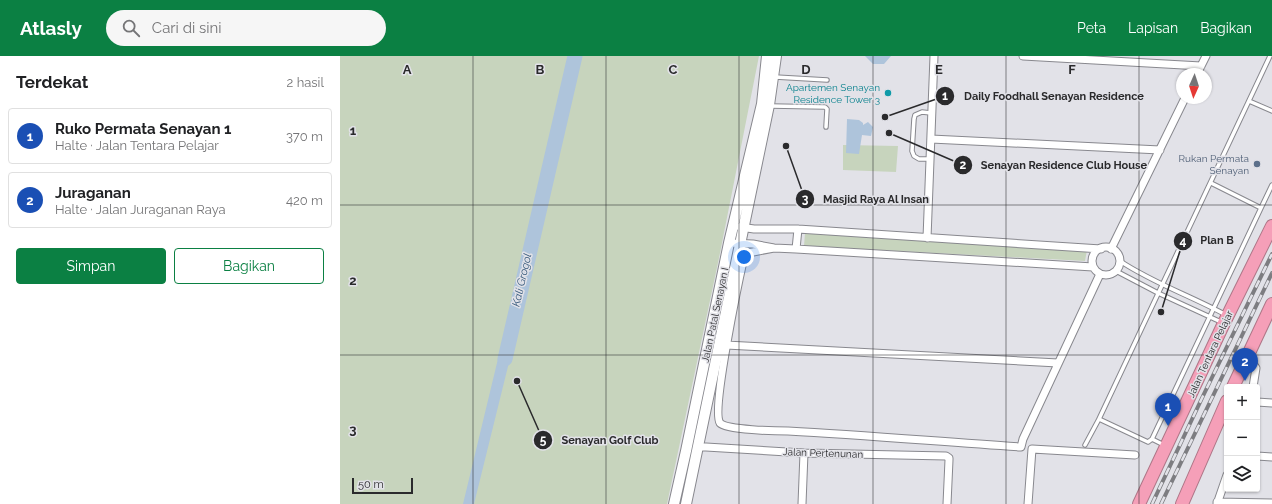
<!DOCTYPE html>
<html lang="id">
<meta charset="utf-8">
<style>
body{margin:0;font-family:Raleway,sans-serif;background:#f6f6f6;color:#202124}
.controls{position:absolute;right:12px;bottom:12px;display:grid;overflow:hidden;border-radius:4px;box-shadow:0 1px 3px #0004}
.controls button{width:36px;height:36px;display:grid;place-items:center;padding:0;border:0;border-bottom:1px solid #e0e0e0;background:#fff;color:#202124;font:20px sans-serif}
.compass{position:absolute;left:836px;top:12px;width:36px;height:36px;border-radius:50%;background:#fff;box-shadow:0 1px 3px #0004;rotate:183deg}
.scale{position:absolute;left:12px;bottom:10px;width:61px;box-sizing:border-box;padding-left:4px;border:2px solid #2a2a2c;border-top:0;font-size:11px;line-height:14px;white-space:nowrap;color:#2a2a2c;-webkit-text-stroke:3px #e2e2e8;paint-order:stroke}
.you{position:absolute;left:404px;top:201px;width:14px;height:14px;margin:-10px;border:3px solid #fff;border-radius:50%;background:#1a73e8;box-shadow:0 0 0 6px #1a73e833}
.badge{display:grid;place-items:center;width:26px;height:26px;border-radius:50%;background:#0b8043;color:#fff;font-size:13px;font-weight:700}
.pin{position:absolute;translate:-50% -33px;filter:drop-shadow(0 1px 2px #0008)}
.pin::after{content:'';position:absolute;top:21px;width:14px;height:12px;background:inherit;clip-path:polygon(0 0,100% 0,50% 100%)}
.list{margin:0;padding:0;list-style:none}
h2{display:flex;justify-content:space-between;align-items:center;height:52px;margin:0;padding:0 16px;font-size:17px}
h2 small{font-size:13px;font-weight:400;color:#757577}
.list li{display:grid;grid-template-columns:26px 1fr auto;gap:12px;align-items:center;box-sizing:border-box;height:56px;margin:0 8px 8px;padding:0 8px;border:1px solid #e0e0e0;border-radius:4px}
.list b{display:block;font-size:15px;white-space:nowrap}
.list p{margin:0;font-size:13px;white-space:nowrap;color:#757577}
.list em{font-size:13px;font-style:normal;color:#757577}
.actions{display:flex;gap:8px;padding:12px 16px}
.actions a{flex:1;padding:9px 0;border:1px solid #0b8043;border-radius:4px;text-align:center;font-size:14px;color:#0b8043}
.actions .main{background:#0b8043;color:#fff}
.icon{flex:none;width:22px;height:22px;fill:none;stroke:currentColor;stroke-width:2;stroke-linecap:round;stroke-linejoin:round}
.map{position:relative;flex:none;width:932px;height:448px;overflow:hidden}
header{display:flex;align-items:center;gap:24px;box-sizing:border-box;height:56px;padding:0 20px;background:#0b8043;color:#fff}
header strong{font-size:19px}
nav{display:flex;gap:22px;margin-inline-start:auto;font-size:14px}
.search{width:280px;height:36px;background:#f6f6f6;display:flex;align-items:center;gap:10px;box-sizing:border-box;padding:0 14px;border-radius:22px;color:#757577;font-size:15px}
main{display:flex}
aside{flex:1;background:#fff}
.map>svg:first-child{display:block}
.green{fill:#c7d4bd}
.water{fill:#aec4db}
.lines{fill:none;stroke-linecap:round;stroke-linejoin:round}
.river{stroke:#aec4db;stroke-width:15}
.lane-casing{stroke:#88888e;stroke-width:5.5}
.street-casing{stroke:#88888e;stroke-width:9}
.secondary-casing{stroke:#88888e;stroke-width:12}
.highway-casing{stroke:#ae7687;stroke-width:14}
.lane{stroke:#fff;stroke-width:3.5}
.street{stroke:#fff;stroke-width:7}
.secondary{stroke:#fff;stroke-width:10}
.highway{stroke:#f59fb8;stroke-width:12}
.rail-casing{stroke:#7d7d81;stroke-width:4}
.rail{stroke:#e2e2e8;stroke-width:2.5;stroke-dasharray:8;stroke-linecap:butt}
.grid{fill:none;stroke:#2a2a2c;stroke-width:1;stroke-opacity:0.55}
.culture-dot{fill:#0f9aa8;stroke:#e2e2e8;stroke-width:1.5}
.service-dot{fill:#5c6f8a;stroke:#e2e2e8;stroke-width:1.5}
.labels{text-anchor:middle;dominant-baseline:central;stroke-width:3;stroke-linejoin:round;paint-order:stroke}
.culture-label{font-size:10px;fill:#0d838f;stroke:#e2e2e8;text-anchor:end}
.service-label{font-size:10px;fill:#4e5e75;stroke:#e2e2e8;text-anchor:end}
.street-label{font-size:10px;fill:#2a2a2c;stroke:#e2e2e8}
.water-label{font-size:11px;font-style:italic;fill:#34587b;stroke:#e2e2e8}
.grid-label{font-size:13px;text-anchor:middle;font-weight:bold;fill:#2a2a2c;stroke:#e2e2e8;stroke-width:3;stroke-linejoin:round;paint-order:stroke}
.leader{fill:none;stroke:#2a2a2c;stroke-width:1.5}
.callout-dot{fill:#2a2a2c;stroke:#e2e2e8;stroke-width:1.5}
.mark-label{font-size:12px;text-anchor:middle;font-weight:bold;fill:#fff}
.callout-label{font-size:11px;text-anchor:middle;font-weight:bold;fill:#2a2a2c;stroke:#e2e2e8;stroke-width:3;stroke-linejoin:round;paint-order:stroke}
</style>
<header>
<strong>Atlasly</strong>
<div class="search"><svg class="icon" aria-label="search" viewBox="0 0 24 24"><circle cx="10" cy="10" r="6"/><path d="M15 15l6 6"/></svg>Cari di sini</div>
<nav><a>Peta</a><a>Lapisan</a><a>Bagikan</a></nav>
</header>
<main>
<aside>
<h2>Terdekat<small>2 hasil</small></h2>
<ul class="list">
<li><span class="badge" style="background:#1a4fb4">1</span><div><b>Ruko Permata Senayan 1</b><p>Halte · Jalan Tentara Pelajar</p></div><em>370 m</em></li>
<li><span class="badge" style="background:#1a4fb4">2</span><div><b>Juraganan</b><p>Halte · Jalan Juraganan Raya</p></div><em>420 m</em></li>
</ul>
<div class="actions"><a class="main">Simpan</a><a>Bagikan</a></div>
</aside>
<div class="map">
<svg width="932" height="448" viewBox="0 0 932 448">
<rect width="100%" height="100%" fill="#e2e2e8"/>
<!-- green -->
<path class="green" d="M0 0H419L379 202 327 448H0Z
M503 89 558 90 556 116 503 114Z
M465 177 747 194 745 205 464 190Z"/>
<!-- water -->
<path class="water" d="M525 0H551L544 8H533Z
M507 63 519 64 523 67V69L528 66 533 71 531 80 522 79 519 98 506 97Z
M163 282 174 286 134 448H123Z"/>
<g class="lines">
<!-- river -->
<path class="river" d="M165 303 235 0"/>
<!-- lane casing -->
<g class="lane-casing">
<path id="lane" d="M435 21 487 24
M909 45 932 55
M431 50 485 51 487 53 486 71
M590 103H579L574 100 572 95 574 63 575 59 582 56 591 57
M921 152 932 129
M780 205C813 227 851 240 886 259
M776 215 818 237 881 266
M759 363 808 386 812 383 921 152 871 127
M812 383 824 389
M745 389 759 363 930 0"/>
</g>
<!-- street casing -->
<g class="street-casing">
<path id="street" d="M683 0 861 10
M857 18 866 0
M591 83 820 94
M400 171 414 173H458L761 193
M587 182 594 0
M389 187 413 188 434 192 456 193 753 211
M752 205a14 14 0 1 1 28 0a14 14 0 1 1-28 0Z
M434 192 408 197 404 201C399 223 371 355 380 367 386 374 437 375 448 375 526 379 603 386 681 391L683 383 760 218
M456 193 458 173
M771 193 845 42
M386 289 718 307
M907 299 916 312 913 331
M917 346 932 347
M358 391H366L464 397 606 400 609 402V404L607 448
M917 400 932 401
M877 446 932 447
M462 448 464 397
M688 448 692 393 795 399
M877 448 887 419"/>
</g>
<!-- secondary casing -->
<g class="secondary-casing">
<path id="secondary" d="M334 448 346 395 389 187 422 48 427 0
M346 448 429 49 436 0"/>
</g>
<!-- highway casing -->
<g class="highway-casing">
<path id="highway" d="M893 331 932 248
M799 448 884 267 932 170
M842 448 887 345"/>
</g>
<!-- lane -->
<use href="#lane" class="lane"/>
<!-- street -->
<use href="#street" class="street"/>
<!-- secondary -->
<use href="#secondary" class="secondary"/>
<!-- highway -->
<use href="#highway" class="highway"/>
<!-- rail casing -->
<g class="rail-casing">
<path id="rail" d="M812 448 863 340 932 198
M821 448 932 217"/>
</g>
<!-- rail -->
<use href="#rail" class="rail"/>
</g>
<!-- grid -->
<path class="grid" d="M133 0V448M266 0V448M399 0V448M533 0V448M666 0V448M799 0V448M0 149H932M0 299H932"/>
<!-- markers -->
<circle class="culture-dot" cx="548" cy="37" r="4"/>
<circle class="service-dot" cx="917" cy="108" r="4"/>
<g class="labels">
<!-- culture labels -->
<g class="culture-label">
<text x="540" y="31">Apartemen Senayan<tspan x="540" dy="12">Residence Tower 3</tspan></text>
</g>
<!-- service labels -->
<g class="service-label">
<text x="909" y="102">Rukan Permata<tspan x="909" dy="12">Senayan</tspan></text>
</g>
<!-- street labels -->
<g class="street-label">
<text transform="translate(375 259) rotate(-78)">Jalan Patal Senayan I</text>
<text transform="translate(870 298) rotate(-65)">Jalan Tentara Pelajar</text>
<text transform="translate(483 397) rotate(2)">Jalan Pertenunan</text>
</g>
<!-- water labels -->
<g class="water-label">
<text transform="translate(182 224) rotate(-77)">Kali Grogol</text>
</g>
</g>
<g class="grid-label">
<text x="67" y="18">A</text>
<text x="200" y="18">B</text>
<text x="333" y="18">C</text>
<text x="466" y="18">D</text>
<text x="599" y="18">E</text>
<text x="732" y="18">F</text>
<text x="13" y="79">1</text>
<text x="13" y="229">2</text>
<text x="13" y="378">3</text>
</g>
<!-- callouts -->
<path class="leader" d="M545 61L605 40M549 77L623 109M446 90L465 143M821 256L843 185M177 325L203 384"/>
<g class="callout-dot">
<circle cx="545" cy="61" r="4"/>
<circle cx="549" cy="77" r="4"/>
<circle cx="446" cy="90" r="4"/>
<circle cx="821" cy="256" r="4"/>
<circle cx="177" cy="325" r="4"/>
<circle cx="605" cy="40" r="10"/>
<circle cx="623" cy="109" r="10"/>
<circle cx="465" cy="143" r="10"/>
<circle cx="843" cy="185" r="10"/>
<circle cx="203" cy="384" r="10"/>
</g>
<g class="mark-label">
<text x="605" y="44">1</text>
<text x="623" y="113">2</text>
<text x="465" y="147">3</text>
<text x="843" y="189">4</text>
<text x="203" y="388">5</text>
</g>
<g class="callout-label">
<text x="714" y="44">Daily Foodhall Senayan Residence</text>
<text x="724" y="113">Senayan Residence Club House</text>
<text x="536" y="147">Masjid Raya Al Insan</text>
<text x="877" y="188">Plan B</text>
<text x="270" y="388">Senayan Golf Club</text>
</g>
</svg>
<div class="controls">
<button>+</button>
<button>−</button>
<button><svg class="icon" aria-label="layers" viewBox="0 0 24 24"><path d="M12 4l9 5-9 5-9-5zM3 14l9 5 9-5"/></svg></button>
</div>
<svg class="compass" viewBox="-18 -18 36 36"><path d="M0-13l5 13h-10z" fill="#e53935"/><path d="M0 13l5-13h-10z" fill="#757577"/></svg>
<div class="scale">50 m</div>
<div class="you"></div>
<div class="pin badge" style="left:828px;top:370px;background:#1a4fb4">1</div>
<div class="pin badge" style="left:905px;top:325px;background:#1a4fb4">2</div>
</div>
</main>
